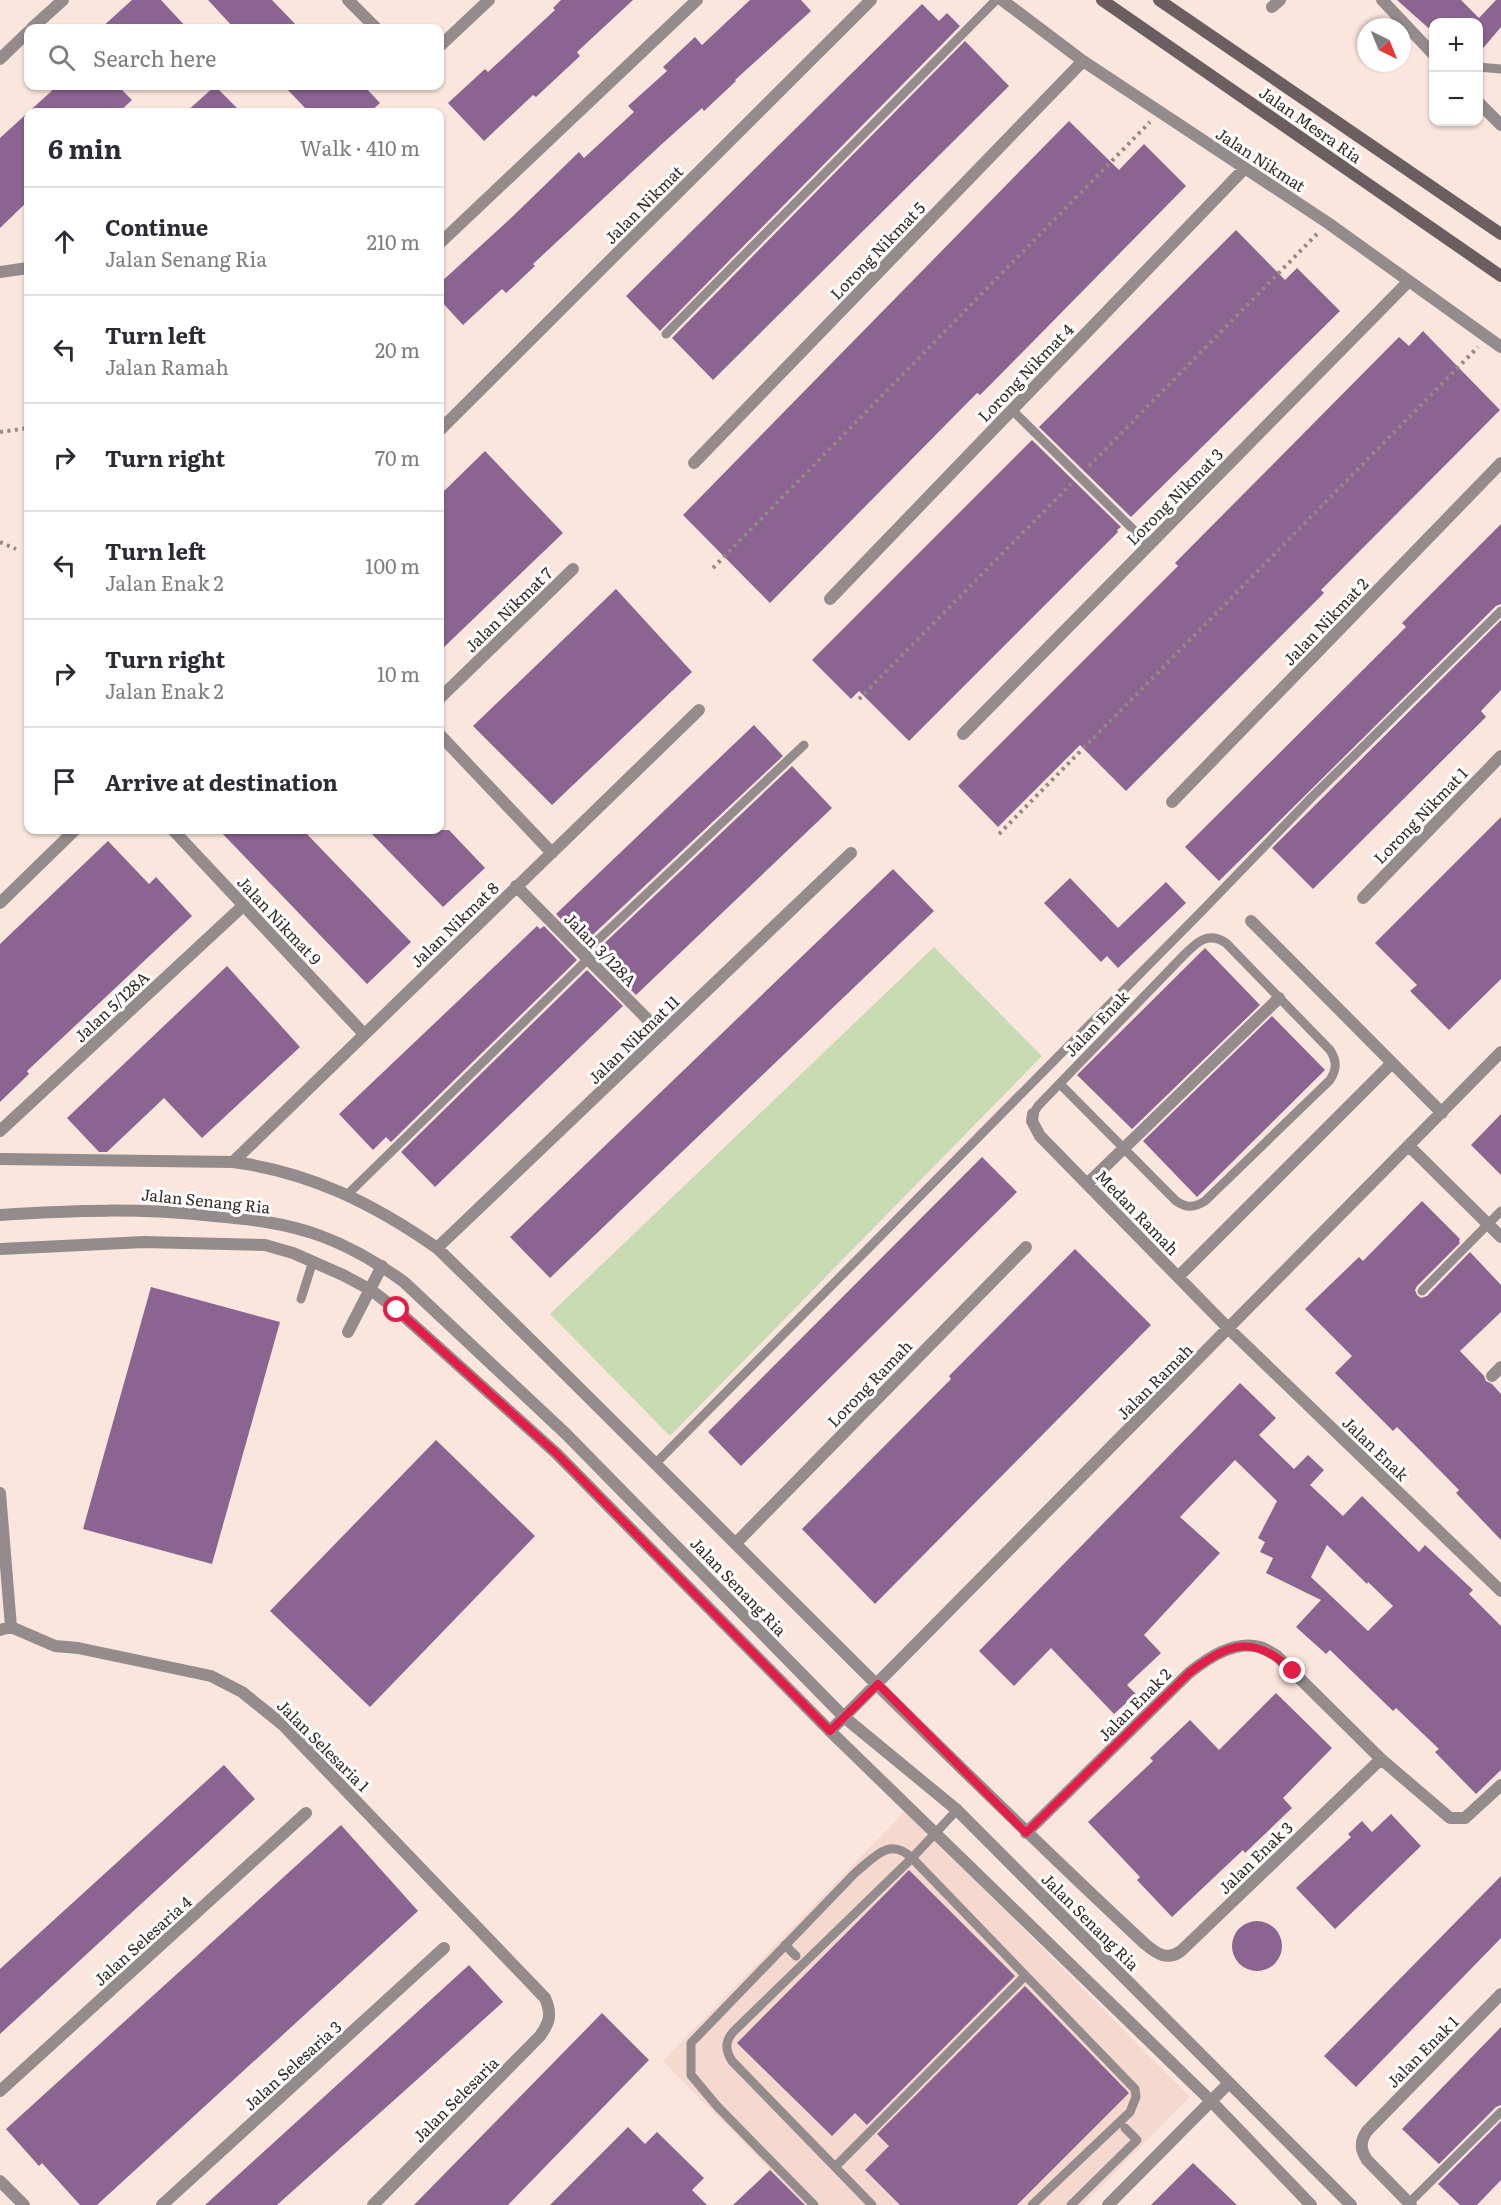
<!DOCTYPE html>
<meta charset="utf-8">
<style>
body{margin:0;font-family:Literata,serif;background:#f2f2f3;color:#2b2b33}
.controls{position:absolute;right:18px;top:18px;display:grid;overflow:hidden;border-radius:12px;box-shadow:0 2px 4px #0004}
.controls button{width:54px;height:54px;display:grid;place-items:center;padding:0;border:0;border-bottom:2px solid #e1e1e2;background:#fff;color:#2b2b33;font:30px sans-serif}
.compass{position:absolute;left:1357px;top:18px;width:54px;height:54px;border-radius:50%;background:#fff;box-shadow:0 2px 4px #0004;rotate:137deg}
.stop{position:absolute;width:18px;height:18px;margin:-14px;border:4px solid #e11d48;border-radius:50%;background:#fff}
.stop.end{background:#e11d48;border-color:#fff;box-shadow:0 2px 6px #0008}
.list{margin:0;padding:0;list-style:none}
h2{display:flex;justify-content:space-between;align-items:center;height:78px;margin:0;padding:0 24px;font-size:26px}
h2 small{font-size:20px;font-weight:400;color:#7c7c81}
.list li{display:grid;grid-template-columns:39px 1fr auto;gap:18px;align-items:center;box-sizing:border-box;height:108px;padding:0 24px;border-top:2px solid #e1e1e2}
.list b{display:block;font-size:22px;white-space:nowrap}
.list p{margin:0;font-size:20px;white-space:nowrap;color:#7c7c81}
.list em{font-size:20px;font-style:normal;color:#7c7c81}
.icon{flex:none;width:33px;height:33px;fill:none;stroke:currentColor;stroke-width:2;stroke-linecap:round;stroke-linejoin:round}
.map{position:relative;flex:none;width:1501px;height:2205px;overflow:hidden}
.search{position:absolute;background:#fff;box-shadow:0 2px 4px #0004;left:24px;top:24px;width:420px;height:66px;display:flex;align-items:center;gap:15px;box-sizing:border-box;padding:0 21px;border-radius:12px;color:#7c7c81;font-size:22px}
.panel{position:absolute;background:#fff;box-shadow:0 2px 4px #0004;left:24px;top:108px;width:420px;height:726px;border-radius:12px}
.map>svg:first-child{display:block}
.built{fill:#f5d9cf}
.green{fill:#c8dab2}
.building{fill:#8b6491;fill-rule:evenodd}
.lines{fill:none;stroke-linecap:round;stroke-linejoin:round}
.path{stroke:#978983;stroke-width:4;stroke-dasharray:3 4.5;stroke-linecap:butt}
.service{stroke:#948b8d;stroke-width:9}
.minor{stroke:#948b8d;stroke-width:12}
.tertiary{stroke:#948b8d;stroke-width:12}
.secondary{stroke:#6b5e60;stroke-width:12}
.route{stroke:#e11d48;stroke-width:8}
.labels{text-anchor:middle;dominant-baseline:central;stroke-width:6;stroke-linejoin:round;paint-order:stroke}
.street-label{font-size:16px;fill:#322a27;stroke:#fff}
</style>
<div class="map">
<svg width="1501" height="2205" viewBox="0 0 1501 2205">
<rect width="100%" height="100%" fill="#fae6dd"/>
<!-- built -->
<path class="built" d="M906 1810 1190 2097 1083 2205H805L663 2061Z"/>
<!-- green -->
<path class="green" d="M934 947 1042 1056 670 1436 550 1314Z"/>
<!-- building -->
<path class="building" d="M132 0H161L187 28H101Z
M208 0H272L299 28H234Z
M561 0H633L577 52 580 56 536 97 533 95 484 141 448 103 485 69 488 72 555 10 553 8Z
M750 0H801L811 11 735 80 736 81 704 111 702 108 663 143 533 264 535 266 506 293 502 289 463 325 440 300V283L511 218 579 152 584 158 634 112 628 106 667 71 663 67 695 37 702 45Z
M1397 0H1461L1479 18 1496 0H1501V27L1479 53V22H1434V33Z
M922 4 939 21 947 13 960 26 660 331 626 296Z
M965 41 1009 86 713 380 672 338Z
M57 86H118L132 100 119 112H28V201L0 228V138Z
M215 86 241 112H186Z
M284 86H364L380 103 370 112H309Z
M1069 121 1119 170 1144 144 1186 186 994 381 980 395 977 393 770 603 683 515Z
M1236 230 1285 280 1297 268 1340 311 1131 517 1039 427Z
M1423 331 1500 410 1321 590 1324 593 1126 791 1080 745 998 827 958 786 1178 566 1175 563 1399 337 1409 346Z
M1032 440 1121 527 1117 530 1118 532 909 741 859 691 851 699 812 660Z
M485 451 563 533 440 651V495Z
M1501 524V604L1496 606 1219 881 1185 847 1406 627 1402 623Z
M616 589 692 672 552 805 473 726Z
M1501 620V690L1481 711 1486 717 1313 889 1272 848Z
M754 725 783 756 584 943 556 914Z
M792 766 832 808 636 995 594 953Z
M1501 817V979L1449 1030 1410 991 1417 985 1375 943Z
M219 830H303L411 942 367 984Z
M368 830H449L485 868 443 907Z
M108 841 149 884 156 877 192 916 27 1071 29 1074 0 1102V944Z
M893 869 934 911 550 1278 510 1237Z
M1070 878 1118 928 1166 882 1186 903 1118 968 1107 956 1101 962 1044 903Z
M537 926 540 929 544 926 577 960 391 1142 386 1137 373 1150 339 1114Z
M1205 948 1260 1005 1132 1129 1077 1075Z
M227 966 300 1047 202 1138 164 1098 107 1152H99L67 1118Z
M587 970 623 1006 435 1187 401 1152Z
M1272 1016 1325 1070 1197 1197 1143 1141Z
M1501 1114V1175L1471 1145Z
M982 1157 1017 1192 741 1466 708 1432Z
M1422 1201 1460 1239 1459 1241 1460 1243 1417 1286 1415 1290 1417 1295 1421 1298 1427 1296 1470 1252 1501 1285V1312L1460 1351 1484 1376 1486 1381 1492 1384 1501 1394V1540L1456 1493 1459 1490 1397 1427 1393 1431 1335 1373 1352 1356 1305 1309 1359 1257 1363 1261Z
M1075 1249 1151 1325 875 1604 802 1529 951 1379 949 1376Z
M151 1287 280 1322 212 1564 83 1529Z
M1240 1383 1276 1418 1259 1435 1294 1469 1308 1455 1324 1470 1310 1485 1343 1516 1362 1496 1419 1552 1425 1545 1473 1590 1469 1594 1501 1626V1770L1476 1794 1435 1752 1439 1749 1396 1708 1393 1711 1330 1650 1326 1654 1296 1627 1321 1600 1266 1573 1273 1558 1260 1552 1265 1542 1258 1538 1277 1501 1235 1460 1180 1517 1220 1553 1144 1635 1161 1653 1127 1685 1136 1694 1114 1714 1051 1648 1014 1686 979 1651ZM1327 1545 1367 1584 1368 1582 1393 1606 1368 1631 1311 1577Z
M436 1440 535 1536 370 1707 270 1611Z
M1276 1693 1332 1748 1283 1798 1292 1808 1245 1853 1243 1850 1172 1917 1137 1880 1140 1877 1088 1822 1153 1761 1150 1758 1190 1720 1219 1750Z
M224 1765 255 1799 0 2034V1969Z
M1391 1814 1421 1846 1335 1929 1296 1888 1351 1837 1348 1834 1362 1821 1372 1832Z
M341 1825 418 1911 97 2205H80L42 2163 39 2166 6 2129Z
M909 1870 1015 1976 867 2125 855 2113 832 2136 737 2043Z
M1501 1876V1938L1356 2087 1324 2056Z
M1232 1946a25 25 0 1 1 50 0a25 25 0 1 1-50 0Z
M469 1965 503 2002 411 2085 277 2205H205Z
M1025 1986 1129 2093 1017 2205H900L865 2170 889 2146 877 2134Z
M602 2013 649 2060 508 2205H414Z
M1501 2027V2105L1496 2107 1439 2164 1402 2129Z
M1501 2121V2180L1477 2205H1460L1438 2184Z
M628 2127 645 2144 657 2132 704 2178 692 2190 707 2205H550Z
M1193 2163 1237 2205H1151Z
M770 2170 805 2205H733Z"/>
<g class="lines">
<!-- path -->
<path class="path" d="M0 432 28 428
M1089 466 1317 234
M0 542 16 549
M713 568 1150 122
M859 699 1071 484
M999 834 1478 347"/>
<!-- service -->
<path class="service" d="M1478 67 1501 69
M666 334 996 0
M1012 410 1149 545
M583 954 804 745
M1033 1114 1038 1106 1184 955C1197 942 1208 931 1226 943L1330 1050C1337 1061 1337 1069 1330 1080L1205 1201C1194 1208 1186 1208 1176 1201L1060 1084
M348 1194 588 959
M1422 1291 1501 1211
M301 1299 313 1261
M655 1464 1200 913 1311 798 1501 611
M785 1945 796 1956
M835 2167 1024 1977
M1409 2203 1501 2112
M814 2205 717 2106 691 2075V2043L855 1873C874 1858 889 1836 912 1858L957 1810
M872 2205 732 2061C725 2050 725 2042 733 2032L912 1858 1135 2089 1136 2097 1130 2112 1032 2205
M1071 2205 1137 2140 1125 2128"/>
<!-- minor -->
<path class="minor" d="M348 0 376 28
M1002 0 1083 61 1328 223 1501 347
M1382 0 1434 55
M1272 7 1280 0
M32 28 63 0
M440 46 489 0
M0 59 28 32
M1478 102 1501 125
M440 243 697 0
M0 272 28 268
M440 430 871 0
M694 463 1083 61
M830 599 1245 168
M440 698 573 569
M963 734 1408 282
M440 735 552 853
M1172 802 1501 463
M173 830 364 1034
M516 886 662 1034
M1363 898 1501 756
M0 903 75 830
M1251 921 1442 1113
M1033 1114 1032 1121 1040 1136 1229 1329 1501 1591
M0 1131 244 905
M1409 1146 1501 1237
M0 1159 233 1162C310 1172 374 1204 437 1248 674 1478 903 1718 1145 1944 1157 1954 1167 1961 1181 1951L1381 1759
M233 1162 699 710
M1088 1183 1279 998
M437 1248 851 853
M1178 1277 1392 1063
M348 1332 382 1266
M1492 1376 1501 1367
M0 1493 11 1627
M736 1543 1026 1247
M0 1630 11 1627 55 1646 78 1648 211 1676 242 1692 283 1725 545 1998C552 2014 550 2022 540 2036L373 2205
M830 1731 1501 1052
M1026 1833 1189 1673C1208 1658 1234 1640 1260 1647 1266 1649 1272 1653 1277 1656L1381 1759 1450 1818H1465L1501 1785
M0 2091 306 1813
M0 2181 24 2205
M162 2205 444 1948
M1108 2205 1229 2083
M1411 2205 1367 2160C1360 2149 1360 2141 1367 2131L1501 1994"/>
<!-- tertiary -->
<path class="tertiary" d="M0 1215C72 1210 142 1208 214 1216 250 1219 286 1223 321 1236 351 1247 378 1263 404 1282L566 1434 844 1717 957 1810 1351 2205
M0 1249 144 1242 265 1245 293 1253 343 1275 371 1290 397 1310 556 1453 830 1731 1212 2102 1311 2205"/>
<!-- secondary -->
<path class="secondary" d="M1102 0 1501 276
M1159 0 1501 234"/>
</g>
<g class="lines">
<!-- route -->
<path class="route" d="M397 1310 556 1453 830 1731 878 1684 1026 1833 1189 1673C1230 1642 1254 1634 1293 1671"/>
</g>
<g class="labels">
<!-- street labels -->
<g class="street-label">
<text transform="translate(1311 124) rotate(35)">Jalan Mesra Ria</text>
<text transform="translate(1261 159) rotate(33)">Jalan Nikmat</text>
<text transform="translate(643 204) rotate(-45)">Jalan Nikmat</text>
<text transform="translate(877 250) rotate(-46)">Lorong Nikmat 5</text>
<text transform="translate(1025 372) rotate(-46)">Lorong Nikmat 4</text>
<text transform="translate(1174 496) rotate(-45)">Lorong Nikmat 3</text>
<text transform="translate(508 609) rotate(-44)">Jalan Nikmat 7</text>
<text transform="translate(1325 621) rotate(-46)">Jalan Nikmat 2</text>
<text transform="translate(1420 815) rotate(-46)">Lorong Nikmat 1</text>
<text transform="translate(280 920) rotate(47)">Jalan Nikmat 9</text>
<text transform="translate(454 924) rotate(-44)">Jalan Nikmat 8</text>
<text transform="translate(601 949) rotate(46)">Jalan 3/128A</text>
<text transform="translate(111 1006) rotate(-43)">Jalan 5/128A</text>
<text transform="translate(1096 1023) rotate(-46)">Jalan Enak</text>
<text transform="translate(633 1039) rotate(-44)">Jalan Nikmat 11</text>
<text transform="translate(206 1200) rotate(6)">Jalan Senang Ria</text>
<text transform="translate(1138 1212) rotate(46)">Medan Ramah</text>
<text transform="translate(1154 1381) rotate(-45)">Jalan Ramah</text>
<text transform="translate(869 1383) rotate(-46)">Lorong Ramah</text>
<text transform="translate(1376 1448) rotate(44)">Jalan Enak</text>
<text transform="translate(739 1586) rotate(46)">Jalan Senang Ria</text>
<text transform="translate(1134 1704) rotate(-45)">Jalan Enak 2</text>
<text transform="translate(324 1745) rotate(45)">Jalan Selesaria 1</text>
<text transform="translate(1255 1857) rotate(-44)">Jalan Enak 3</text>
<text transform="translate(1091 1921) rotate(45)">Jalan Senang Ria</text>
<text transform="translate(142 1940) rotate(-42)">Jalan Selesaria 4</text>
<text transform="translate(1422 2051) rotate(-45)">Jalan Enak 1</text>
<text transform="translate(292 2065) rotate(-42)">Jalan Selesaria 3</text>
<text transform="translate(455 2099) rotate(-45)">Jalan Selesaria</text>
</g>
</g>
</svg>
<div class="controls">
<button>+</button>
<button>−</button>
</div>
<svg class="compass" viewBox="-18 -18 36 36"><path d="M0-13l5 13h-10z" fill="#e53935"/><path d="M0 13l5-13h-10z" fill="#7c7c81"/></svg>
<div class="stop" style="left:397px;top:1310px"></div>
<div class="stop end" style="left:1293px;top:1671px"></div>
<div class="search"><svg class="icon" aria-label="search" viewBox="0 0 24 24"><circle cx="10" cy="10" r="6"/><path d="M15 15l6 6"/></svg>Search here</div>
<section class="panel">
<h2>6 min<small>Walk · 410 m</small></h2>
<ul class="list">
<li><svg class="icon" aria-label="ahead" viewBox="0 0 24 24"><path d="M12 20V5M6 11l6-6 6 6"/></svg><div><b>Continue</b><p>Jalan Senang Ria</p></div><em>210 m</em></li>
<li><svg class="icon" aria-label="left" viewBox="0 0 24 24"><path d="M17 20v-9H6M10 6l-5 5 5 5"/></svg><div><b>Turn left</b><p>Jalan Ramah</p></div><em>20 m</em></li>
<li><svg class="icon" aria-label="right" viewBox="0 0 24 24"><path d="M7 20v-9h11M14 6l5 5-5 5"/></svg><div><b>Turn right</b></div><em>70 m</em></li>
<li><svg class="icon" aria-label="left" viewBox="0 0 24 24"><path d="M17 20v-9H6M10 6l-5 5 5 5"/></svg><div><b>Turn left</b><p>Jalan Enak 2</p></div><em>100 m</em></li>
<li><svg class="icon" aria-label="right" viewBox="0 0 24 24"><path d="M7 20v-9h11M14 6l5 5-5 5"/></svg><div><b>Turn right</b><p>Jalan Enak 2</p></div><em>10 m</em></li>
<li><svg class="icon" aria-label="arrive" viewBox="0 0 24 24"><path d="M6 21V4h12l-3 4 3 4H6"/></svg><div><b>Arrive at destination</b></div></li>
</ul>
</section>
</div>
